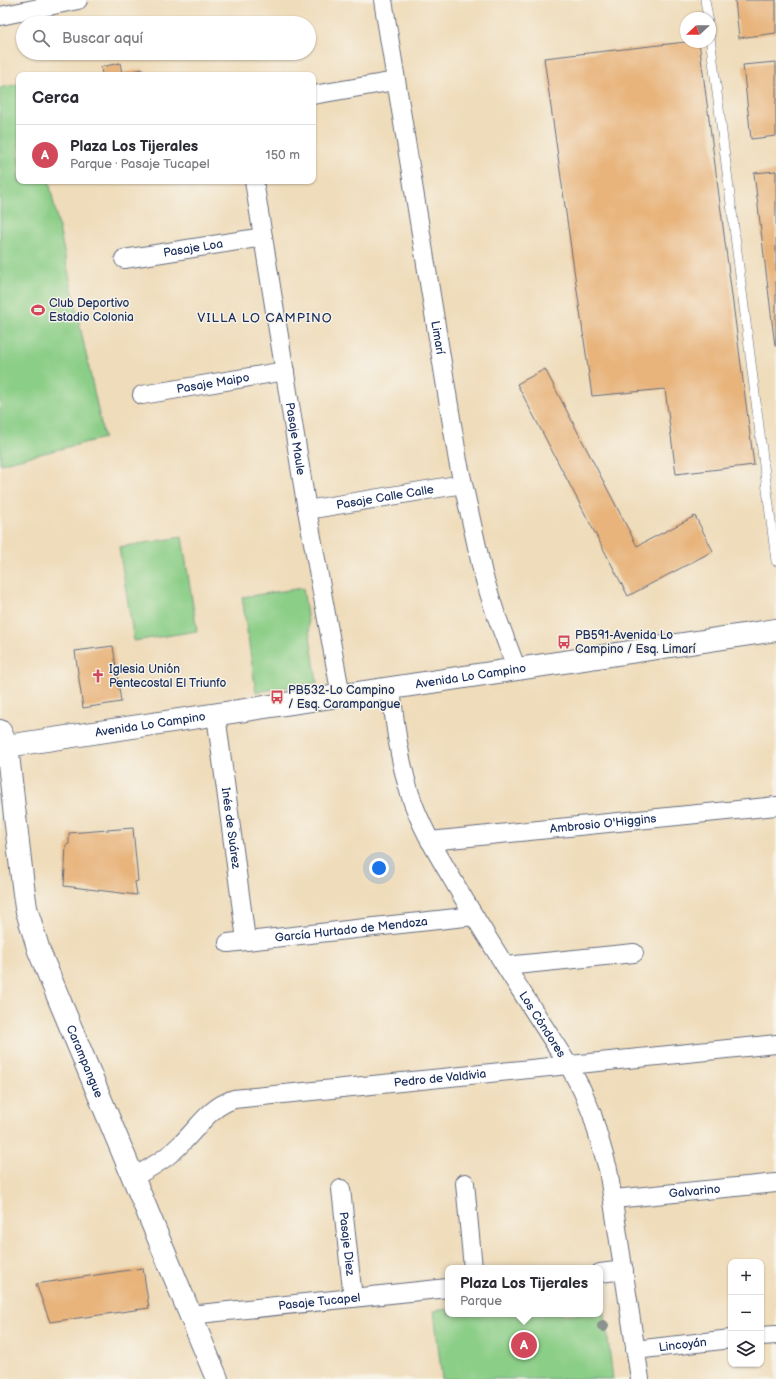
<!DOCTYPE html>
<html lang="es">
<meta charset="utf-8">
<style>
body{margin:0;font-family:"Balsamiq Sans",sans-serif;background:#f7f7f7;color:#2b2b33}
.controls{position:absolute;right:12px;bottom:12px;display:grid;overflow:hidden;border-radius:8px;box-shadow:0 1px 3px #0004}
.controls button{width:36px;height:36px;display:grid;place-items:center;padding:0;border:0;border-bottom:1px solid #e1e1e2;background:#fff;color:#2b2b33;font:20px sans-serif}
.compass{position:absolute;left:680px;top:12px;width:36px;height:36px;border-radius:50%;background:#fff;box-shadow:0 1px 3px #0004;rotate:248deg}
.you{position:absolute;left:379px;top:868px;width:14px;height:14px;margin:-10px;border:3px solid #fff;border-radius:50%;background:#1a73e8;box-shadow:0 0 0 6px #1a73e833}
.badge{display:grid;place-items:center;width:26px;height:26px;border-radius:50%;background:#d1495b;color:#fff;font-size:13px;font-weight:700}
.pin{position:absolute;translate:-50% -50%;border:2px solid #fff;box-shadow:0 1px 4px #0006}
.popup{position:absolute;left:445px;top:1265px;width:158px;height:52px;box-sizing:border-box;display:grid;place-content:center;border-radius:8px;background:#fff;filter:drop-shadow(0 1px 3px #0005);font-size:13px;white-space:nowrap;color:#7c7c81}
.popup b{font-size:15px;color:#2b2b33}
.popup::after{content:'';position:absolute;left:50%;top:100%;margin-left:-8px;border:8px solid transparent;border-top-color:#fff}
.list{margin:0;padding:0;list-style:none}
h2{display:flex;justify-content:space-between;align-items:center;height:52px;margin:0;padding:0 16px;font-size:17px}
h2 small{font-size:13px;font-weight:400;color:#7c7c81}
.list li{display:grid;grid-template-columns:26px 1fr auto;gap:12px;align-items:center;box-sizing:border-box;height:60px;padding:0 16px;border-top:1px solid #e1e1e2}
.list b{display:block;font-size:15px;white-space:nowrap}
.list p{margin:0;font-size:13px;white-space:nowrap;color:#7c7c81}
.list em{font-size:13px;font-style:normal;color:#7c7c81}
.icon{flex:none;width:22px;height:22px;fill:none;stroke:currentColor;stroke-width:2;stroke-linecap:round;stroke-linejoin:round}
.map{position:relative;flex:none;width:776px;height:1379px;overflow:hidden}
.search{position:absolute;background:#fff;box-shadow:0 1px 3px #0004;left:16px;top:16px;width:300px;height:44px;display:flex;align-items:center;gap:10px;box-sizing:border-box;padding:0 14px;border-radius:22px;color:#7c7c81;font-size:15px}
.panel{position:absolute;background:#fff;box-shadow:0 1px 3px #0004;left:16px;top:72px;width:300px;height:112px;border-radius:8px}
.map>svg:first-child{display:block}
.green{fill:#8bce87;stroke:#537e72}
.building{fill:#e8b47b}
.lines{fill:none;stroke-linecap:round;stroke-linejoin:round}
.lane-casing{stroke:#656c7e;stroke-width:10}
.street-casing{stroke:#656c7e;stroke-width:20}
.secondary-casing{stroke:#656c7e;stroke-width:24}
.lane{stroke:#fff;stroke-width:9}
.street{stroke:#fff;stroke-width:18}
.secondary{stroke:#fff;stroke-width:22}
.tree{fill:#8a938d}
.labels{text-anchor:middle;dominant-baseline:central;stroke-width:3;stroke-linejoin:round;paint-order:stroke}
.street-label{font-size:12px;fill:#1b2f5e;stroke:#f7f3e8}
.poi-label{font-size:12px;fill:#1b2f5e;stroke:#f7f3e8;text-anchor:start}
.neighbourhood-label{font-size:13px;letter-spacing:1px;fill:#1b2f5e;stroke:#f7f3e8}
</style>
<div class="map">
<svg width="776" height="1379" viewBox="0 0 776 1379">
<rect width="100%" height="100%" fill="#f7f3e8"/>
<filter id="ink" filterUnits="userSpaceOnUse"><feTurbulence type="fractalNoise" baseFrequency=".025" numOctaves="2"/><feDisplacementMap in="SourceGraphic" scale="8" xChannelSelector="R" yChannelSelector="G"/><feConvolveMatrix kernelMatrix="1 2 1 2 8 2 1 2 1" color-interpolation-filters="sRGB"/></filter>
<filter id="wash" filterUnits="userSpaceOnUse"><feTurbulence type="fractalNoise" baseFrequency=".012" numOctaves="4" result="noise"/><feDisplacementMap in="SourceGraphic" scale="16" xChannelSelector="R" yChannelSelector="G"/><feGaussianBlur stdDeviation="0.9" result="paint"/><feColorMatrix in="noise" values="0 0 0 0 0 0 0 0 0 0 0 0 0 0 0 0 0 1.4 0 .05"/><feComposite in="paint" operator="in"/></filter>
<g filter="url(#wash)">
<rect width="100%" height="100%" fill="#efdcba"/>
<!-- green -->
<path class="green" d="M19 84V181H49L104 438 0 464V88Z
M182 537 197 631 134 641 119 547Z
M303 588 317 683 256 692 242 597Z
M600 1291H602L613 1379H442L434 1311 448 1309V1314H600Z"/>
<g id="blocks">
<!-- building -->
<path class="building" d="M735 0H776V33L739 38Z
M686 42H699L754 465 676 474 665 389 592 396 544 58Z
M776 62V136L751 139 743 65Z
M120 63 122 73 143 69 144 75H102L101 67Z
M776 171V346H775L754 173Z
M545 369 637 546 695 516 713 551 628 596 517 384Z
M113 646 121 702 83 708 75 651Z
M133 828 138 881 135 882 137 895 64 886 66 845 69 844V833Z
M143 1268 149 1308 50 1322 36 1284Z"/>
</g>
</g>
<g filter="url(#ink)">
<use href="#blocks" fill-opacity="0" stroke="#656c7e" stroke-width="1"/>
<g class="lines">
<!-- lane casing -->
<g class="lane-casing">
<path id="lane" d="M705 0 708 18
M710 37 776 561"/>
</g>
<!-- street casing -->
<g class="street-casing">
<g id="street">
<path id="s1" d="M383 0 458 461 483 574 495 612 517 670"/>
<path d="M0 16 78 0"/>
<path d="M313 95 395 81"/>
<path id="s2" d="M254 181 307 510 341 696"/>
<path id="s3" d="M124 259 263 237"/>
<path id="s4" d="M142 395 285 371"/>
<path id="s5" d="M307 510 463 484"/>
<path id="s6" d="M391 689C395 725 399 759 410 794 421 829 442 861 461 894 495 952 533 1009 569 1066L582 1090 592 1114 608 1169 640 1379"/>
<path id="s7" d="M216 715 246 940"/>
<path id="s8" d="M430 841 776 806"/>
<path id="s9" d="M228 943 474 916"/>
<path d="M506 966 634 953"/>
<path id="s10" d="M133 1177C151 1168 169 1157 183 1142 201 1124 209 1108 234 1099L776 1044"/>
<path d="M465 1183 473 1268"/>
<path id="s11" d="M341 1189 353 1298"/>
<path id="s12" d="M614 1199 776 1183"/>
<path d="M600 1273 624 1270"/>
<path id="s13" d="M190 1315 448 1288"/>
<path d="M761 1336 776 1335"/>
<path id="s14" d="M635 1350 731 1339"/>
</g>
</g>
<!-- secondary casing -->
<g class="secondary-casing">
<g id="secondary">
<path id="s15" d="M0 731 7 746 23 886 26 908 39 951 217 1379"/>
<path id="s16" d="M0 747 776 630"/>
</g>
</g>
<!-- lane -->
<use href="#lane" class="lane"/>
<!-- street -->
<use href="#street" class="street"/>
<!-- secondary -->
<use href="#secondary" class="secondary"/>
</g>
<!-- trees -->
<circle class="tree" cx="603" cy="1326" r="6"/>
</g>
<!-- icons -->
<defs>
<g id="stadium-bare" transform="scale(1.08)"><path d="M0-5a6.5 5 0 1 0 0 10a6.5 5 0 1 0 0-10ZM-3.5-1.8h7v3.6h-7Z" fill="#d1495b" stroke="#f7f3e8" stroke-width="2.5" paint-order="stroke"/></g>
<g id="bus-bare" transform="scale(1.08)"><path d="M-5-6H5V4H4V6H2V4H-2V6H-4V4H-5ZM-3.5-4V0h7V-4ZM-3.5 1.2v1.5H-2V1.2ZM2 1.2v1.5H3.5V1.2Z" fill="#d1495b" stroke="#f7f3e8" stroke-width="2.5" paint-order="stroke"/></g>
<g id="church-bare" transform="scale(1.08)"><path d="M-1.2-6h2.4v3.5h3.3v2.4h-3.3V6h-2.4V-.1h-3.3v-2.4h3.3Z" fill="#d1495b" stroke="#f7f3e8" stroke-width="2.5" paint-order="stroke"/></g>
</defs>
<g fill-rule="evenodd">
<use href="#stadium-bare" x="38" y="310"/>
<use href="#bus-bare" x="564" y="642"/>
<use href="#church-bare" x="98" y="676"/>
<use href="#bus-bare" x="277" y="697"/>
</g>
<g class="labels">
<!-- street labels -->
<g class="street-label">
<text stroke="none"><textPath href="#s3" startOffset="70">Pasaje Loa</textPath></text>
<text stroke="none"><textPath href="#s1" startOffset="342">Limarí</textPath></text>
<text stroke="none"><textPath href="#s4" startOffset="72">Pasaje Maipo</textPath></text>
<text stroke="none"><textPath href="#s2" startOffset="261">Pasaje Maule</textPath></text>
<text stroke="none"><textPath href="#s5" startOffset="79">Pasaje Calle Calle</textPath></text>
<text stroke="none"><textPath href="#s16" startOffset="476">Avenida Lo Campino</textPath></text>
<text stroke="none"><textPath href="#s16" startOffset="152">Avenida Lo Campino</textPath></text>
<text stroke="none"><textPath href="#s8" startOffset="174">Ambrosio O'Higgins</textPath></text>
<text stroke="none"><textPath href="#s7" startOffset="114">Inés de Suárez</textPath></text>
<text stroke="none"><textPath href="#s9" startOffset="124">García Hurtado de Mendoza</textPath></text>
<text stroke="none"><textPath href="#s6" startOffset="373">Los Cóndores</textPath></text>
<text stroke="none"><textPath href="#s15" startOffset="344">Carampangue</textPath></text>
<text stroke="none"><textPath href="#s10" startOffset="336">Pedro de Valdivia</textPath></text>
<text stroke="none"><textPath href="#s12" startOffset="81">Galvarino</textPath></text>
<text stroke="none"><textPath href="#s11" startOffset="55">Pasaje Diez</textPath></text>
<text stroke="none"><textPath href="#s13" startOffset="130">Pasaje Tucapel</textPath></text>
<text stroke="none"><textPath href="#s14" startOffset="48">Lincoyán</textPath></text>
</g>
<!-- poi labels -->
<g class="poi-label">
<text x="49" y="303">Club Deportivo<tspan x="49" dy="14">Estadio Colonia</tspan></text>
<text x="575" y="635">PB591-Avenida Lo<tspan x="575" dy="14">Campino / Esq. Limarí</tspan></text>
<text x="109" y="669">Iglesia Unión<tspan x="109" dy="14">Pentecostal El Triunfo</tspan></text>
<text x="288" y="690">PB532-Lo Campino<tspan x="288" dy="14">/ Esq. Carampangue</tspan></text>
</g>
<!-- neighbourhood labels -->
<g class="neighbourhood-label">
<text x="265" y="318">VILLA LO CAMPINO</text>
</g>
</g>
</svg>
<div class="controls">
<button>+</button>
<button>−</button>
<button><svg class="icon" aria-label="layers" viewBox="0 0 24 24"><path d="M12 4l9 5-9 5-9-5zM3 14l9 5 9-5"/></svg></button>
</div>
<svg class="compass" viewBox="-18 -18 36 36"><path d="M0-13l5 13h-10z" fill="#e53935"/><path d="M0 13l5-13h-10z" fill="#7c7c81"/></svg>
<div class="you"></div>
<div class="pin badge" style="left:524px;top:1345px">A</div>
<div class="popup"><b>Plaza Los Tijerales</b>Parque</div>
<div class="search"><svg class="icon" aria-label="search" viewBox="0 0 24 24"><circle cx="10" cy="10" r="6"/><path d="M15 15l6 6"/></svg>Buscar aquí</div>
<section class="panel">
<h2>Cerca<small></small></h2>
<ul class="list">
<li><span class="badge">A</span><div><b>Plaza Los Tijerales</b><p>Parque · Pasaje Tucapel</p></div><em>150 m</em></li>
</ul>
</section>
</div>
